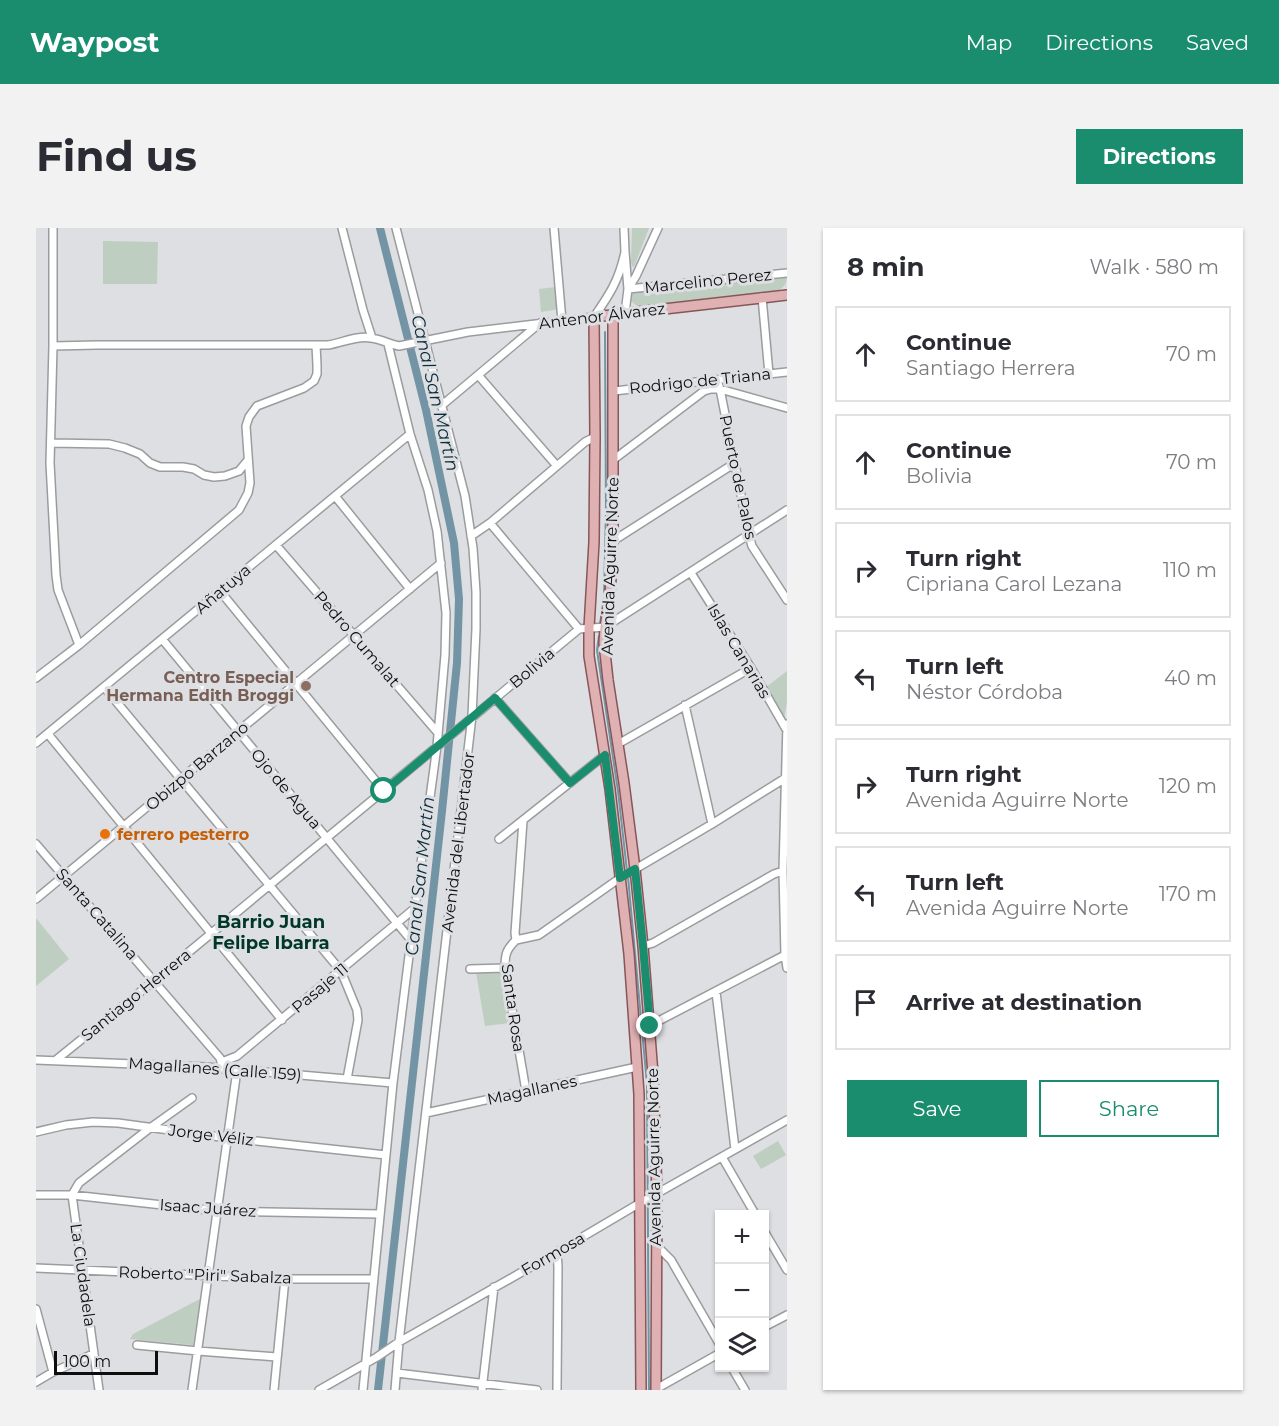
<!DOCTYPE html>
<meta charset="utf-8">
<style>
body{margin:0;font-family:Montserrat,sans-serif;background:#f2f2f3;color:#2b2b33}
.controls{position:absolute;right:18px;bottom:18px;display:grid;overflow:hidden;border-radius:0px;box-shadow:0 2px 4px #0004}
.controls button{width:54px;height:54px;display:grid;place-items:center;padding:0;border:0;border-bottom:2px solid #e1e1e2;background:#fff;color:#2b2b33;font:30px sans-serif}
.scale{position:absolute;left:18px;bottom:15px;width:104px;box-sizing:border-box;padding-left:6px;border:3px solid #0e0e0f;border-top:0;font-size:16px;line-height:21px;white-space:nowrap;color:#0e0e0f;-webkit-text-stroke:4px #dddfe2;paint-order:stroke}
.stop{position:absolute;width:18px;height:18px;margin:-14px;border:4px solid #198d6e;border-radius:50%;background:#fff}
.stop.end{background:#198d6e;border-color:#fff;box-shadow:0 2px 6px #0008}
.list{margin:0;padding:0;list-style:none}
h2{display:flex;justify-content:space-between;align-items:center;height:78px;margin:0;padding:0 24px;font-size:26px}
h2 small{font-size:20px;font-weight:400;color:#7c7c81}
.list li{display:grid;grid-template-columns:39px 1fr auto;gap:18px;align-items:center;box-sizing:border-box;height:96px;margin:0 12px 12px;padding:0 12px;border:2px solid #e1e1e2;border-radius:0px}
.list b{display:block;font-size:22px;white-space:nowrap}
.list p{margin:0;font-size:20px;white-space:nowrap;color:#7c7c81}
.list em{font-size:20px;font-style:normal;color:#7c7c81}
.actions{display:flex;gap:12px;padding:18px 24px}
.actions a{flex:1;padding:14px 0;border:2px solid #198d6e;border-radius:0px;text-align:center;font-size:21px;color:#198d6e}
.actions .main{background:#198d6e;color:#fff}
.icon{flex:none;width:33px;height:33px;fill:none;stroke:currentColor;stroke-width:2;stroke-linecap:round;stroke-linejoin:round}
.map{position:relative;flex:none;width:751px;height:1162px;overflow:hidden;border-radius:0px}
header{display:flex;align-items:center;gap:36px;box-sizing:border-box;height:84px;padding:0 30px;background:#198d6e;color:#fff}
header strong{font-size:28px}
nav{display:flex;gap:33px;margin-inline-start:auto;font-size:21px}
.intro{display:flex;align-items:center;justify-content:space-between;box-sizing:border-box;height:144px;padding:0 36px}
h1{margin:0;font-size:42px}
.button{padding:15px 27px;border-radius:0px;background:#198d6e;color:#fff;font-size:21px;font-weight:700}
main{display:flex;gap:36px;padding:0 36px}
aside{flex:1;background:#fff;border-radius:0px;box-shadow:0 2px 4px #0004}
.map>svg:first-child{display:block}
.green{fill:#becec0}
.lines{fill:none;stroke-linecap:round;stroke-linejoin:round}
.stream{stroke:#7394a4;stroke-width:2}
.canal{stroke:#7394a4;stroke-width:8}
.minor-casing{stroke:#9b9c9f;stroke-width:10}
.major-casing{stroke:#885658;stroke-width:12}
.minor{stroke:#fff;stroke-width:7}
.major{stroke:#dfb1b3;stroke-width:9}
.route{stroke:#198d6e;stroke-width:8}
.education-dot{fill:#8d6e63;stroke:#dddfe2;stroke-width:2}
.food-dot{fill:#e8710a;stroke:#dddfe2;stroke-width:2}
.labels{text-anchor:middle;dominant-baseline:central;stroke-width:6;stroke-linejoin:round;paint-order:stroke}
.street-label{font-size:16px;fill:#0e0e0f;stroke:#dddfe2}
.education-label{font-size:16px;font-weight:bold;fill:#785e54;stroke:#dddfe2;text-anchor:end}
.food-label{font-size:16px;font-weight:bold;fill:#c56008;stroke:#dddfe2;text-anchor:start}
.water-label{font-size:18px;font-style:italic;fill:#0d2d3b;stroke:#dddfe2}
.neighbourhood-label{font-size:18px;font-weight:bold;fill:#003729;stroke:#dddfe2}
</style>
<header>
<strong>Waypost</strong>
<nav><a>Map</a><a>Directions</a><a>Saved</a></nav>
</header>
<div class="intro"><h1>Find us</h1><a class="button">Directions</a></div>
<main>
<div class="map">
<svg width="751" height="1162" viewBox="0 0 751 1162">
<rect width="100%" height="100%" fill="#dddfe2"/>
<!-- green -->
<path class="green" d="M596 0H613L598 39 596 38 595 34Z
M67 13 122 14 121 56H67Z
M751 47C751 58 747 60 737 65L605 80 601 78 595 73 596 66 602 63Z
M520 59 523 81 505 84 503 61Z
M751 443V473L748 492 729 460Z
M0 690 33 731 0 758Z
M466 743 475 795 449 798 440 744Z
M742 913 750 927 725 941 717 928Z
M164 1071 157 1117 94 1111 97 1106Z"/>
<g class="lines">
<!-- stream -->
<path class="stream" d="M564 396 568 370 570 282 569 104
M563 408 561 422 582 563 591 643
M592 649 611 856 613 1162"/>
<!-- canal -->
<path class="canal" d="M342 1162 406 583 421 435 423 371 418 315 390 182 344 0"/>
<!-- minor casing -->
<g class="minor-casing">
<path id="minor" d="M17 0V118L14 235 20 347 22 362 43 417
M306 0 327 82 336 110
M518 0 526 93
M588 0 589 24 592 61 751 45
M726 69 733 146
M589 85 592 61 600 48 622 0
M17 118 61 117H292C306 115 321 107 335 110 345 111 353 116 363 118L432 104 558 89C574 66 583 52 589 24
M442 147 521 238
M681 152 684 161 713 307 716 318 751 372
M578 163 751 144
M405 178 504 95
M15 215 73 216 89 220 104 226 114 235 124 239H147L158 241 168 247 178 249 189 248 203 243 212 232
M577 232 668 163 675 161H684L751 180
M299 268 374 361
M454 295 543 401
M435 308 454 295 549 214 559 209
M577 313 699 235
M240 317 402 505
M655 345 715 440 750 501
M184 363 348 563
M126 411 375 712
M0 450 43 417 203 282 212 265 214 255 210 198 213 189 221 178 268 160 278 153 281 146V137L280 117
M68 459 305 743 321 782 322 792 311 851
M459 470 534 555
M649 477 676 596
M751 496 747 643 749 727 751 740
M12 506 246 792
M0 515 374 206
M582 516 715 440
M487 593 479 705 480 712C470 722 469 726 469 740L490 863
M463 611 569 527
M0 616 184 830 187 841
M0 671 405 335
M480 712 503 707 584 650 676 596 751 549
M607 718 617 715 738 646 747 643
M434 741 469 740
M680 764 699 921
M613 798 749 727
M0 832 171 839 357 855
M20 832 119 752 543 401 569 399 751 282
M186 834 201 828 379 680
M390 885 601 839
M0 904 30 897 57 894 82 895 192 910 350 927
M686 929 719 986
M0 967H36L181 983 344 986
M728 1003 751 1042
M620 1017 635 1032 684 1117
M521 1024 522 1039 521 1162
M0 1040 249 1051H338
M0 1081 17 1144
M728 1099 751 1087
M101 1117 162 1123 241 1129
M696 1140 709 1162
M361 1145 501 1162
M0 1154 17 1144 57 1126
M620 1161 684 1125
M63 1162 36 967 43 955 114 900 156 870
M156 1162 201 842
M238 1162 249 1051
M283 1162 341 1129 363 1114 521 1024 604 975 751 892
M327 1162 357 855 379 680 401 518 409 427 410 385 401 303 392 262 374 206 352 116
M359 1162 363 1114 436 488 440 401V364L437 320 429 268 360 0
M446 1162 458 1059"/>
</g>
<!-- major casing -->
<g class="major-casing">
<path id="major" d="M577 87V313L574 368 569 399 568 415 572 452 588 555 599 641 607 718 617 846 621 966 620 1162
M605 1162 603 866 593 726 574 561 553 428V400L558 314 559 209 558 89 751 67"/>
</g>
<!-- minor -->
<use href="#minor" class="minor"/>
<!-- major -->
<use href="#major" class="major"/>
</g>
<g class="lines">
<!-- route -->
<path class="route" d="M348 563 459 470 534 555 569 527 584 650 599 641 607 718 614 798"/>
</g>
<!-- markers -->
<circle class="education-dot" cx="270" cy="458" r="6"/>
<circle class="food-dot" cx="69" cy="606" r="6"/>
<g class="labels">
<!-- street labels -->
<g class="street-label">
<text transform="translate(672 53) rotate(-6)">Marcelino Perez</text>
<text transform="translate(566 88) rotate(-7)">Antenor Álvarez</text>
<text transform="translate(664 153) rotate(-6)">Rodrigo de Triana</text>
<text transform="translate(702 249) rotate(78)">Puerto de Palos</text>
<text transform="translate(574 338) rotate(-88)">Avenida Aguirre Norte</text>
<text transform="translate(187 361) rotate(-40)">Añatuya</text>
<text transform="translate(321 411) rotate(49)">Pedro Cumalat</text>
<text transform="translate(703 423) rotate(59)">Islas Canarias</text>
<text transform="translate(496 440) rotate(-40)">Bolivia</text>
<text transform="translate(161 538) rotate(-40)">Obizpo Barzano</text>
<text transform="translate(250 561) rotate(50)">Ojo de Agua</text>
<text transform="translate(422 614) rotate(-83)">Avenida del Libertador</text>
<text transform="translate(61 686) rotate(49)">Santa Catalina</text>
<text transform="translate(284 760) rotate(-40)">Pasaje 11</text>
<text transform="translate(100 767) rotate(-39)">Santiago Herrera</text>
<text transform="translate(477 780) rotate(82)">Santa Rosa</text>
<text transform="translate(179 841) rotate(4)">Magallanes (Calle 159)</text>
<text transform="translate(496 862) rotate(-12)">Magallanes</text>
<text transform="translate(175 907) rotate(7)">Jorge Véliz</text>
<text transform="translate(618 929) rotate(-91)">Avenida Aguirre Norte</text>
<text transform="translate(172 980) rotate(4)">Isaac Juárez</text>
<text transform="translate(517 1026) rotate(-30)">Formosa</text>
<text transform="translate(47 1047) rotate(82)">La Ciudadela</text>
<text transform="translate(169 1047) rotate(2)">Roberto "Piri" Sabalza</text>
</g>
<!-- education labels -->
<g class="education-label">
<text x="258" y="449">Centro Especial<tspan x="258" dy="18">Hermana Edith Broggi</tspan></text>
</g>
<!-- food labels -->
<g class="food-label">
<text x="81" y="606">ferrero pesterro</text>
</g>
<!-- water labels -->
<g class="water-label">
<text transform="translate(399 165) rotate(77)">Canal San Martín</text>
<text transform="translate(384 648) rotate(-84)">Canal San Martín</text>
</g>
<!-- neighbourhood labels -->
<g class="neighbourhood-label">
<text x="235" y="694">Barrio Juan<tspan x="235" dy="21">Felipe Ibarra</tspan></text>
</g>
</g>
</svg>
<div class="controls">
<button>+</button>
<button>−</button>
<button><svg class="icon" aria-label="layers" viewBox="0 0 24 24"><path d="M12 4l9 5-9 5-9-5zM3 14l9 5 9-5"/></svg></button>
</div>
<div class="scale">100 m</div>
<div class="stop" style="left:348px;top:563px"></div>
<div class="stop end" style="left:614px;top:798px"></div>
</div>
<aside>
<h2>8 min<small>Walk · 580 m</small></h2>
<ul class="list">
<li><svg class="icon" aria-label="ahead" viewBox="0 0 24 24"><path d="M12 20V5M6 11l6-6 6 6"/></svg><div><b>Continue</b><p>Santiago Herrera</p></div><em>70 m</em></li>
<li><svg class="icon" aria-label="ahead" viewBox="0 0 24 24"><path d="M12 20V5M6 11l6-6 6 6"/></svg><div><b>Continue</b><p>Bolivia</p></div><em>70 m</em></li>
<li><svg class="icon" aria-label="right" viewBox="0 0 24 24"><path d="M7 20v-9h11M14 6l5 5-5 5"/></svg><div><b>Turn right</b><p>Cipriana Carol Lezana</p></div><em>110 m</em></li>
<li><svg class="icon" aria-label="left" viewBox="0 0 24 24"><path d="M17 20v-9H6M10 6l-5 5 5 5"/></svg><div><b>Turn left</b><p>Néstor Córdoba</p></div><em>40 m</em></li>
<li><svg class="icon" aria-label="right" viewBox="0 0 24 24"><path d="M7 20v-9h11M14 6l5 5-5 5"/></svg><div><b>Turn right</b><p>Avenida Aguirre Norte</p></div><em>120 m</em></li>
<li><svg class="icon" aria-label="left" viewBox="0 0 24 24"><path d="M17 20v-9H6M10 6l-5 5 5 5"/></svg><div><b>Turn left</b><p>Avenida Aguirre Norte</p></div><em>170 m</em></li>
<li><svg class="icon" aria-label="arrive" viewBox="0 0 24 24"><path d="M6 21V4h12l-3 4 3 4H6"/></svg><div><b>Arrive at destination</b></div></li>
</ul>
<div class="actions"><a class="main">Save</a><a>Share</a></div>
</aside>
</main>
